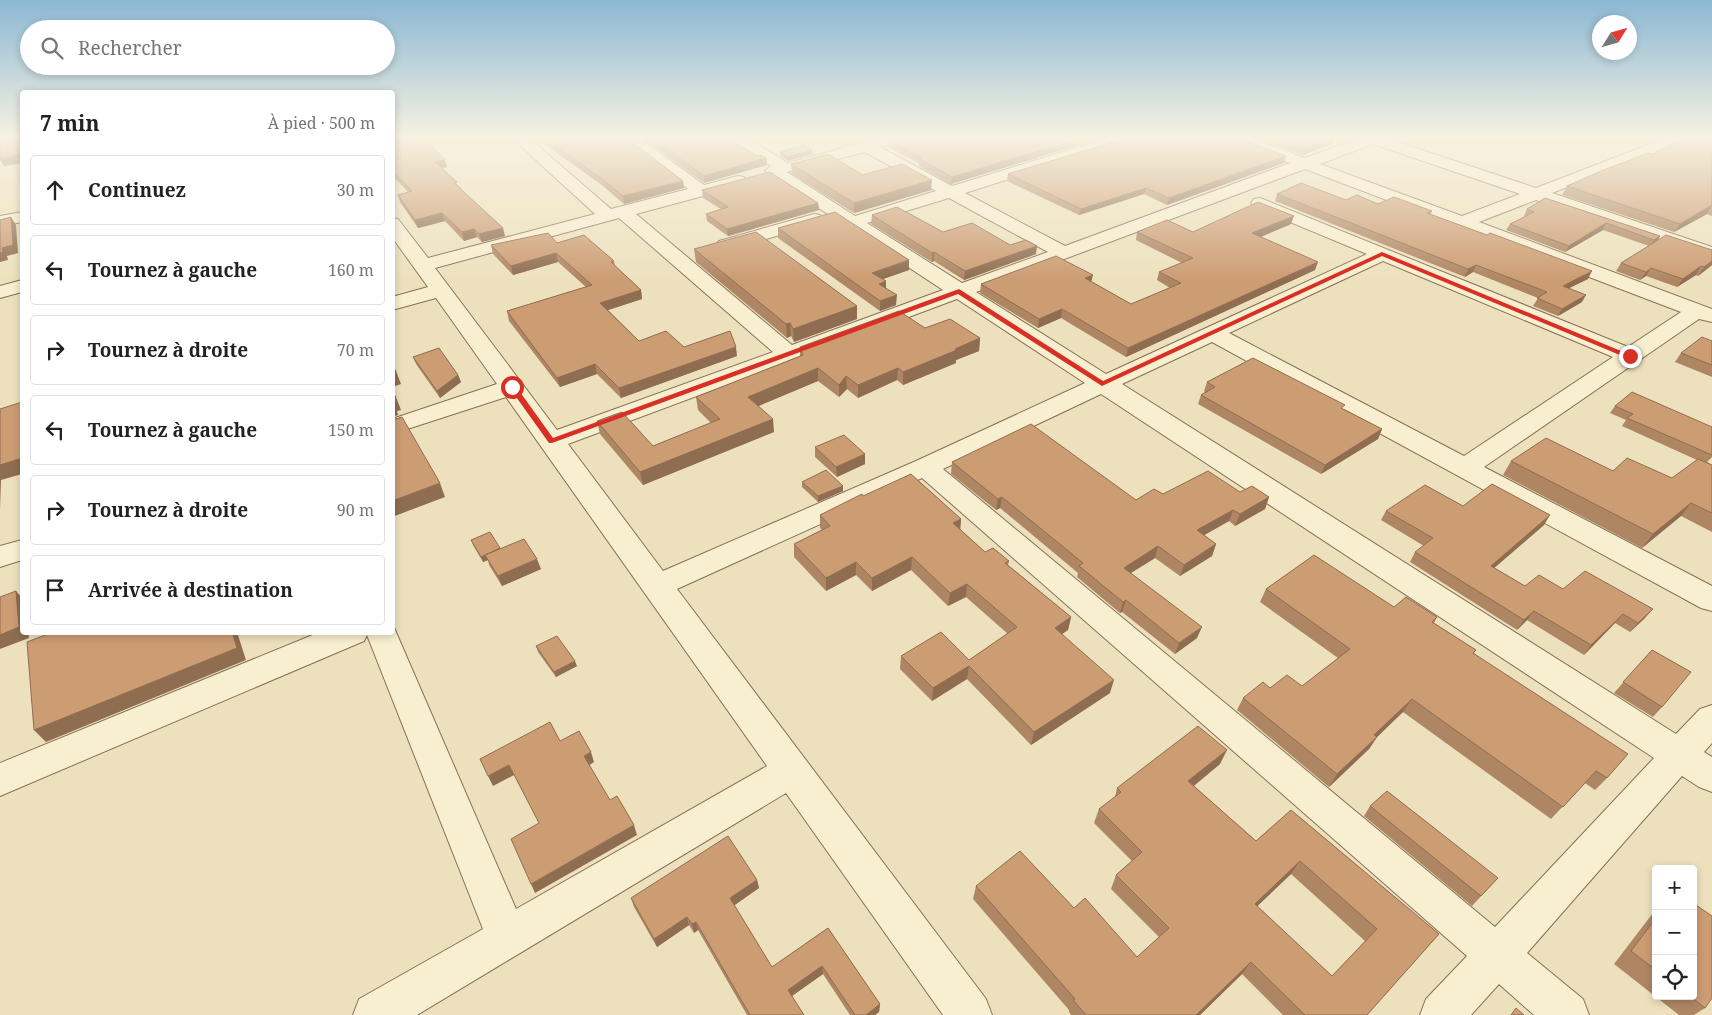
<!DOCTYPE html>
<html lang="fr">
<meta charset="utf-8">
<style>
body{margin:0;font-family:"Noto Serif",serif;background:#f2f2f2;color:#222}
.controls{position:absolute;right:15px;bottom:15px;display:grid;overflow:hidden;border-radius:5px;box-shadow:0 2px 8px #0003}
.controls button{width:45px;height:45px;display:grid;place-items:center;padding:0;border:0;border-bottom:1px solid #e0e0e0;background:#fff;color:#222;font:25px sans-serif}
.compass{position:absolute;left:1592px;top:15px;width:45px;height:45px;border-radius:50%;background:#fff;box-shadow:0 2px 8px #0003;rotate:53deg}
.stop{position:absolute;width:15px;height:15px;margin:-11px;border:4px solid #d93025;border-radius:50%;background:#fff}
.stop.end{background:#d93025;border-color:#fff;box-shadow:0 1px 5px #0008}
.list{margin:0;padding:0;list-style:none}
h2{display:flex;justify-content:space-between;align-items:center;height:65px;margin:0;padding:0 20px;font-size:21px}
h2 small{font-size:16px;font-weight:400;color:#767676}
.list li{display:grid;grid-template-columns:32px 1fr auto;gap:15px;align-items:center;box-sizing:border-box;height:70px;margin:0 10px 10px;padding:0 10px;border:1px solid #e0e0e0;border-radius:5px}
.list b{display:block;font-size:19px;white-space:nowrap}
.list em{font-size:16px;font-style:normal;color:#767676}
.icon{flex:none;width:28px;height:28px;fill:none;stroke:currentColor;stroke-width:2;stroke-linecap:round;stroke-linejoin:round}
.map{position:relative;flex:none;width:1712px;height:1015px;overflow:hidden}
.search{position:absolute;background:#fff;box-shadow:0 2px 8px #0003;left:20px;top:20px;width:375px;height:55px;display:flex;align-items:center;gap:12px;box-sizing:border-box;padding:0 18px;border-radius:28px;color:#767676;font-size:19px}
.panel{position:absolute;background:#fff;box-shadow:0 2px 8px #0003;left:20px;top:90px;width:375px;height:545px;border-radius:5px}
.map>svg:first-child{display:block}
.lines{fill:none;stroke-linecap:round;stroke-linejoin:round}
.minor-casing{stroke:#857156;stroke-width:2}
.minor{fill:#f8eed0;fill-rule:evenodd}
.wall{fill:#af8663;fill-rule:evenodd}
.shaded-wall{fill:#8f6d50}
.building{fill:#cc9c73;stroke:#8f6d50;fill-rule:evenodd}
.route{fill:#d93025}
</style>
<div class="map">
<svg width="1712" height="1015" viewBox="0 0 1712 1015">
<rect width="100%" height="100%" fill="#ede1bd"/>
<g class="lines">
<!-- minor casing -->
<g class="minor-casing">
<path id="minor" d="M513 139H530L611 209 688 189 623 139H641L704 185 738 176 744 177 746 181 744 185 636 214 792 345 943 290 767 174 765 171 771 166 730 139H749L788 163 876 139H902L899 142 880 147 952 186 1105 139H1129L1126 142 965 193 1065 246 1290 163 1235 142 1232 139H1254L1305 158 1357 139H1389L1536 188 1663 139H1685L1682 142 1552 193 1712 247V259L1536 200 1479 222 1712 309V322L1699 319 1484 467 1712 586V611L1701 608 1212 342 1122 384 1676 734 1700 709 1712 705V743L1704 752 1712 757V792L1699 787 1682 776 1527 953 1583 999 1589 1015H1534L1499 984 1471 1015H1420L1426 999 1467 956 922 478 677 589 986 999 992 1015H943L786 793 417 1015H353L359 999 483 929 367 635 364 641 0 796V763L320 632H392V623L516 909 767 766 506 397 392 434V419L497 384 436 298 392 310V297L428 287 392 237V218L398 219 428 258 595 214ZM1373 144 1520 194 1462 216 1320 164ZM865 152 936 191 855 216 787 172ZM1305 169 1681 312 1628 347 1260 198 1254 199 1251 203 1254 207 1367 254 1106 374 976 292ZM949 198 1048 252 962 283 867 223ZM619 218 773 352 557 430 435 268ZM1383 261 1613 357 1464 456 1229 333ZM957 299 1085 383 916 461 663 571 568 444ZM1101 394 1654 758 1495 927 943 469Z
M22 212V222L0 226V216Z
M814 214 820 215 823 219 820 223 726 251 719 249 717 245 719 241Z
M22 280V292L0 298V286Z
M22 540V560L0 567V546Z"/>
</g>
<!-- minor -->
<use href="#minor" class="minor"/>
</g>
<!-- wall -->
<path class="wall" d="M392 139 447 167 442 168 505 236 482 242 477 237 464 241 445 221 418 228 400 202 398 195 408 192 392 175Z
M538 139H628L683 181 684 188 624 204 603 186Z
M644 139H730L757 156 766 158 767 165 704 183Z
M828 139H869L842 146Z
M1098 139 951 184 919 166V163L888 147V141Z
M1260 139H1335L1334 143 1303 155Z
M1712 139V216L1707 214 1674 232 1562 195 1567 186 1652 154Z
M780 152 813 154 788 161 780 156Z
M1286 156 1284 163 1167 205 1144 194 1079 215 1007 181 1008 174Z
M791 164 863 175 931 190 854 213 792 174Z
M702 190 818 203 819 210 728 236 707 221 706 214 721 209 703 198Z
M1277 194 1346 200 1432 211 1430 215 1588 279 1569 288 1582 302 1558 316 1533 306 1538 298 1473 272 1465 277 1275 201Z
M1545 198 1660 236 1658 240 1712 250V265L1698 276 1696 275 1677 287 1646 276 1640 280 1616 271 1621 263 1649 246 1603 230 1565 252 1506 230 1510 224 1526 216H1524L1527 209Z
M872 215 943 232 1010 245 1036 254 964 280 934 261 932 262 871 224Z
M1291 224 1261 237 1315 270 1126 357 1061 318 1038 328 980 293 981 284 1091 282 1131 304 1170 288 1157 280 1159 272 1182 263 1136 240 1137 232H1193Z
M778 228 909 270 882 279 886 289 896 305 880 311 778 238Z
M557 243 614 261 615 266 641 290 642 299 608 310 639 341 684 347 737 356 621 398 597 374 560 387 509 321 507 311 586 287 558 262 513 275 493 254 491 245Z
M694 249 857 306V319L794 342 791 336 787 338 696 262Z
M925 328 980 338 979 351 956 360V363L903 385 897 380 858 398 847 389 839 397 818 381 758 406 774 432 643 485 600 434 597 421 653 446 711 423 698 410 696 397 800 356V347Z
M1712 341V377L1675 362 1681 353Z
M413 357 458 375 461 382 440 398 416 364Z
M1207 382 1344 409 1382 429 1378 439 1321 474 1198 404 1201 395 1205 392 1204 391Z
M1615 406 1712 427V457L1707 462 1712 465V532L1681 516 1642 548 1503 475 1511 461 1613 471 1672 478 1697 460 1622 426 1626 420 1610 413Z
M815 447 865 464 837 477 815 457Z
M952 462 1136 500 1163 494 1240 492 1269 497 1265 509 1235 526 1229 521 1204 535 1216 544 1212 556 1180 576 1155 558 1131 573 1197 638 1175 654 1122 612 1120 613 1077 577 1078 573 1000 508 996 510 951 474Z
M802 482 843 486V491L818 502 802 487Z
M863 496 961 519 960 529 985 552 1009 561 1008 565 1071 617 1068 630 1062 634 1110 693 1031 745 967 679 932 701 900 669 901 656 969 660 1008 634 966 597 948 606 911 570 872 591 856 575 826 591 794 557V544L822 530 820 528V515Z
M1463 506 1544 525 1494 568 1525 586 1563 589 1645 618 1630 632 1615 623 1584 655 1527 620 1517 630 1410 562 1415 552 1424 546 1381 520 1386 511Z
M471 540 500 548 541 569 502 586 489 565 488 560 483 562 473 545Z
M1266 589 1394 607 1437 617 1434 623 1476 650 1474 653 1607 778 1595 790 1585 783 1551 819 1403 712 1377 737 1369 749 1329 787 1237 710 1243 698 1270 688 1302 686 1338 658 1260 602Z
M536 646 577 666 556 677 538 652Z
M1652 650 1662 707 1653 717 1614 693Z
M1220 764 1194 786 1256 841 1291 810 1439 934 1367 1015H1283L1242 974 1200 1015H1071L1069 1012V1010L973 899 976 886 1074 908 1137 957 1159 937 1111 889 1116 875 1132 861 1094 823 1099 809 1115 797 1117 788ZM1291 874 1365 941 1332 976 1257 906Z
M1370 806 1498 878 1472 906 1364 816Z
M757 880 759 888 734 905 772 967 828 928 880 1004 879 1012 875 1015H850L823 974 792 996 804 1015H747L698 930 694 933 689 925 657 947 634 907 631 898Z
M1656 909V996H1693L1705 1008 1694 1015H1679L1614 964Z"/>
<!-- shaded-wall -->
<path class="shaded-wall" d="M19 139 22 144V154Z
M845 139H869L842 146V140Z
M1078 139H1098L951 184 952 177Z
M1329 139H1335L1334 143 1303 155 1305 149Z
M812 150 813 154 788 161V157Z
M22 154V163L4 166 0 160V158Z
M1286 156 1284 163 1167 205 1169 198Z
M766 158 767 165 704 183V176Z
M445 160 447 167 437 169 435 162Z
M932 180 931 190 854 213V203Z
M683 181 684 188 624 204 623 196Z
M1146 188 1144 194 1079 215 1081 209Z
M818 203 819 210 728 236 727 229Z
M1712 205 1707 214 1674 232 1680 224Z
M442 213 445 221 418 228 415 220Z
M1294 216 1291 224 1250 241 1252 233Z
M11 217 16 225 18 253 7 256 8 260 0 262V253Z
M1606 223 1603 230 1565 252 1569 246Z
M503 228 505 236 482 242 479 234Z
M474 229 477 237 464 241 462 232Z
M1660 236 1657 242 1650 246 1654 240Z
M1037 246 1036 254 964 280 965 271Z
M934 252V261L932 262V253Z
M556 253 558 262 513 275 511 266Z
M909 260V270L872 283V273Z
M1712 261V265L1698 276 1704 267Z
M1318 262 1315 270 1126 357 1128 348Z
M1476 265 1473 272 1465 277 1468 269Z
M1701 266 1696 275 1677 287 1683 279Z
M1651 268 1646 276 1640 280 1646 272Z
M1592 271 1588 279 1559 293 1563 286Z
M1093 275 1091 283 1085 278Z
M886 281V291L879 284Z
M641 290 642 299 602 312 600 303Z
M897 295 896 305 880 311V301Z
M1586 295 1582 302 1558 316 1562 309Z
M857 306V319L794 342 793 329Z
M1062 309 1061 318 1038 328 1039 319Z
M790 323 791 336 787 338 786 324Z
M980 338 979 351 956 360V363L903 385V372Z
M736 347 737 356 621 398 619 388Z
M595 364 597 374 560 387 557 378Z
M818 368V381L749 410 748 397Z
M898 368 897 380 858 398V385Z
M396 371 401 384 392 387V372Z
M458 375 461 382 440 398 437 391Z
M846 376 847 389 839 397V385Z
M396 397 401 410 397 411 398 415 392 417V398Z
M773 419 774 432 643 485 640 472Z
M1382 429 1378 439 1321 474 1325 465Z
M865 454V464L837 477 836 467Z
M22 458V474L1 480 0 510V465Z
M440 483 445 497 392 517V501Z
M843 486V491L818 502V496Z
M1002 497 1000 508 996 510 998 499Z
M1269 497 1265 509 1235 526 1240 514Z
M1691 503 1681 516 1642 548 1653 534Z
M1233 510 1229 521 1194 541 1197 530Z
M1550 515 1544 525 1485 576 1491 566Z
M961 519 960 532 953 523Z
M1216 544 1212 556 1180 576 1184 565Z
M1158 546 1155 558 1121 579 1124 568Z
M486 555 488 560 483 562 481 557Z
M912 557 911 570 872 591V578Z
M537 559 541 569 502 586 498 576Z
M856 562V575L826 591V578Z
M967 584 966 597 948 606 950 593Z
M16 591 22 598V632H28L29 638 0 649V635Z
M1126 600 1122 612 1120 613 1123 602Z
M1653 609 1645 618 1630 632 1638 623Z
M1534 611 1527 620 1517 630 1524 620Z
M1623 614 1615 623 1584 655 1591 645Z
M1071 617 1068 630 1052 641 1055 628Z
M1202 627 1197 638 1175 654 1179 643Z
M232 632H237L246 660 46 742 34 730Z
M575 661 577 666 556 677 554 672Z
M969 666 967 679 932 701 933 688Z
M1114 680 1110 693 1031 745 1034 732Z
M1412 699 1403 712 1377 737 1369 749 1329 787 1337 774 1374 735Z
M1227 750 1220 764 1182 795 1188 781Z
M591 752 594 762 588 766 584 756Z
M509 765 514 775 493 786 488 776Z
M634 825 637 835 535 893 531 884Z
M1300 861 1291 874 1246 917 1255 904Z
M757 880 759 888 732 907 730 898Z
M687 917 689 925 657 947 654 939Z
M696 922 698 930 694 933 692 924Z
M1251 962 1242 974 1200 1015H1196Z
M822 966 823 974 789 998 788 990Z
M880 1004 879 1012 875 1015H866Z"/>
<!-- building -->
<path class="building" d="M3 139H19L22 154 0 158V140Z
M392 139H425L445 160 435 162 457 182 454 183 503 228 479 234 474 229 462 232 442 213 415 220 398 195 412 191 392 171Z
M546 139H628L683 181 623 196 602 179Z
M653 139H730L757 156 761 155 766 158 704 176Z
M893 139H1078L952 177 919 159 922 158 888 141Z
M1123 139H1240L1286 156 1169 198 1146 188 1081 209 1008 174Z
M1278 139H1329L1305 149Z
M1685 139H1712V205L1680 224 1567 186 1601 171 1648 153 1652 154 1674 143Z
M804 145 812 150 788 157 780 152Z
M828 154 863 175 902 164 932 180 854 203 791 164Z
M770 172 818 203 727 229 706 214 728 207 702 190Z
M1301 183 1346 200 1357 195 1378 204 1394 197 1432 211 1427 213 1487 235 1490 233 1592 271 1563 286 1586 295 1562 309 1537 298 1547 292 1476 265 1468 269 1277 194Z
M1545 198 1660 236 1654 240 1606 223 1569 246 1510 224 1534 212 1527 209Z
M1258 202 1294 216 1252 233 1318 262 1128 348 1062 309 1039 319 981 284 1056 256 1093 275 1085 278 1131 304 1181 283 1159 272 1193 258 1137 232 1167 220 1193 232Z
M897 207 943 232 972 223 1010 245 1026 240 1037 246 965 271 934 252 932 253 872 215Z
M835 212 909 260 872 273 886 281 879 284 897 295 880 301 778 228Z
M11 217 13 245 2 248 3 252 0 253V220Z
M756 232 857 306 793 329 790 323 786 324 694 249Z
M548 233 557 243 584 235 614 261 611 262 641 290 600 303 639 341 666 331 684 347 730 331 736 347 619 388 595 364 557 378 507 311 592 285 556 253 511 266 491 245Z
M1666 235 1712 250V261L1704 267 1701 266 1683 279 1651 268 1646 272 1621 263Z
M899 311 925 328 950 319 980 338 955 349 957 350 903 372 898 368 858 385 846 376 839 385 818 368 748 397 773 419 640 472 597 421 622 412 653 446 720 419 696 397 803 355 800 347Z
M1702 337 1712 341V365L1681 353Z
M439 348 458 375 437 391 413 357Z
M1253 358 1345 405 1341 408 1382 429 1325 465 1201 395 1215 387 1207 382Z
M392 366 396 371 392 372Z
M392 392 396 397 392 398Z
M1632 392 1712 427V455L1627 418 1633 414 1615 406Z
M22 402V458L0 465V409Z
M402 417 440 483 392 501V420Z
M1031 424 1136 500 1154 489 1163 494 1208 471 1240 492 1252 486 1269 497 1240 514 1233 510 1197 530 1216 544 1184 565 1158 546 1124 568 1202 627 1179 643 1126 600 1123 602 1079 566 1083 563 1002 497 998 499 952 462Z
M844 435 865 454 836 467 815 447Z
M1546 438 1613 471 1627 458 1672 478 1698 459 1712 465V513L1691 503 1653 534 1511 461Z
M826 470 843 486 818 496 802 482Z
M911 474 961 519 953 523 985 552 993 548 1009 561 1005 563 1071 617 1055 628 1114 680 1034 732 969 666 933 688 901 656 941 632 969 660 1017 627 967 584 950 593 912 557 872 578 856 562 826 578 794 544 830 526 820 515 862 494 863 496Z
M1492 484 1550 515 1491 566 1525 586 1539 575 1563 589 1585 571 1653 609 1638 623 1623 614 1591 645 1534 611 1524 620 1415 552 1433 538 1386 511 1425 485 1463 506Z
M490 532 500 548 481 557 471 540Z
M524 539 537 559 498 576 485 555Z
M1314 555 1394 607 1406 597 1437 617 1432 622 1476 650 1473 653 1628 754 1607 778 1596 771 1563 807 1412 699 1374 735 1377 737 1337 774 1243 698 1263 682 1270 688 1287 675 1302 686 1350 649 1266 589Z
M16 591 19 627 0 635V597Z
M53 632H232L237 648 34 730 27 642Z
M557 636 575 661 554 672 536 646Z
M1652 650 1691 672 1662 707 1623 682Z
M550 722 560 741 579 731 591 752 584 756 610 800 617 796 634 825 531 884 511 839 539 823 509 765 488 776 480 759Z
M1198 726 1227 750 1188 781 1256 841 1291 810 1439 934 1367 1015H1305L1251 962 1196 1015H1086L1073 1000 1075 999 976 886 1020 851 1074 908 1085 898 1137 957 1169 928 1116 875 1142 852 1099 809 1121 792 1117 788ZM1300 861 1377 929 1332 976 1255 904Z
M1387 791 1498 878 1481 896 1370 806Z
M728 836 757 880 730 898 772 967 828 928 880 1004 866 1015H855L822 966 788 990 804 1015H750L696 922 692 924 687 917 654 939 631 898Z
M1693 903 1712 916V998L1705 1008 1690 996H1693Z
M1656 918V970L1631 951Z
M1516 1008 1524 1015H1511Z"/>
<!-- sky -->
<linearGradient id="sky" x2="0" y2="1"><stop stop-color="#8bb8d4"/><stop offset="0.49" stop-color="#f7f2e1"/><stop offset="1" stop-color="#f7f2e1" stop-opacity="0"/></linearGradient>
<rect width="1712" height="281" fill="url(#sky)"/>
<!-- route -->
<path class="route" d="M1382 252 1633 356 1627 358 1382 256 1102 386 958 294 552 443H549L509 387 515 385 553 438 959 289 1103 381Z"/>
</svg>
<div class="controls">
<button>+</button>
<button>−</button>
<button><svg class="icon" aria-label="locate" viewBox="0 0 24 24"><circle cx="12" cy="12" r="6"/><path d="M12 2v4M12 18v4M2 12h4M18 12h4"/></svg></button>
</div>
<svg class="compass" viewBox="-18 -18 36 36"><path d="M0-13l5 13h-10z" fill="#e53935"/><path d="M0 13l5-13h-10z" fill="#767676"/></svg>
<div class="stop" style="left:512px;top:387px"></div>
<div class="stop end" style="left:1630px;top:356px"></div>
<div class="search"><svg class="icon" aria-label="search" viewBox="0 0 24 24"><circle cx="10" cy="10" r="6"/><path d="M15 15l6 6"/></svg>Rechercher</div>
<section class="panel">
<h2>7 min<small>À pied · 500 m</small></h2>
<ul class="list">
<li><svg class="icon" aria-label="ahead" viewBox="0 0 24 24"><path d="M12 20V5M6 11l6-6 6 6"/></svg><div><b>Continuez</b></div><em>30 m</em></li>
<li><svg class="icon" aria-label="left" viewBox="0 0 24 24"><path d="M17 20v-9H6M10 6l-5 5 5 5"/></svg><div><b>Tournez à gauche</b></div><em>160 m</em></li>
<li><svg class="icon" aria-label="right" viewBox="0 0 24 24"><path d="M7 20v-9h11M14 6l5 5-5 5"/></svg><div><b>Tournez à droite</b></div><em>70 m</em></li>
<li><svg class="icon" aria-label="left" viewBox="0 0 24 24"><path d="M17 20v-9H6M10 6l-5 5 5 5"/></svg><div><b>Tournez à gauche</b></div><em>150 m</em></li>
<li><svg class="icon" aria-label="right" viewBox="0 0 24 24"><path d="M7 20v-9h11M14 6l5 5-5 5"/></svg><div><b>Tournez à droite</b></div><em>90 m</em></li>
<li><svg class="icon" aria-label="arrive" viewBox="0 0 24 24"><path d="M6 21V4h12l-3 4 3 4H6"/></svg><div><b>Arrivée à destination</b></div></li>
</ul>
</section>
</div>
